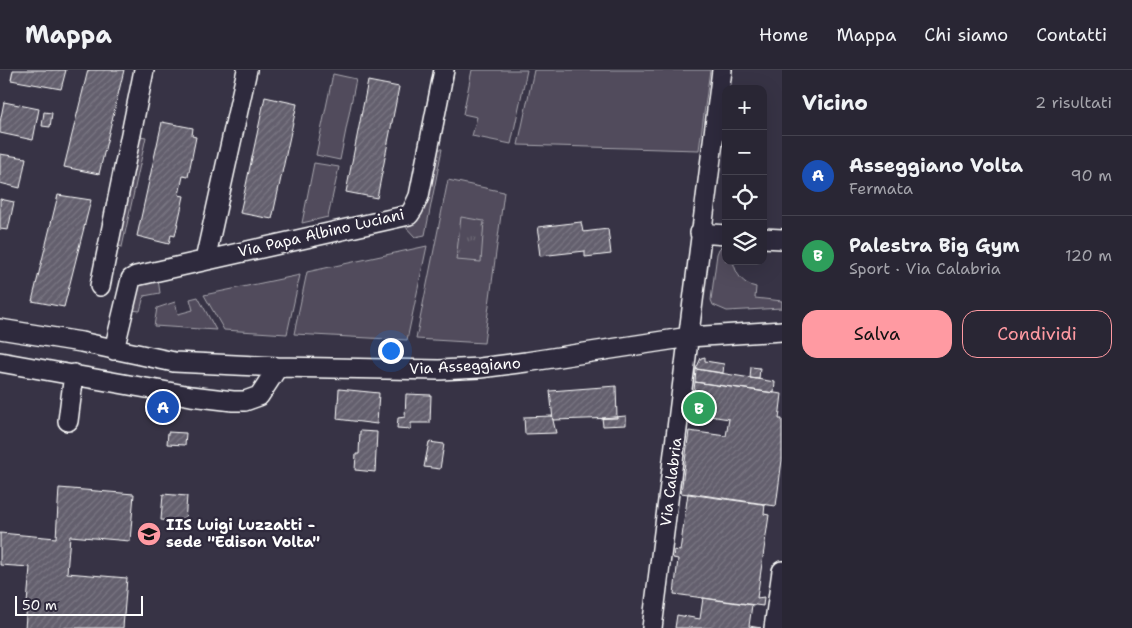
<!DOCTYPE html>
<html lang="it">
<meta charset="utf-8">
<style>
body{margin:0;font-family:"Shantell Sans",sans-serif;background:#312e3c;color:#f1f3f6}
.controls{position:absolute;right:15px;top:15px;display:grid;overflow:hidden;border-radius:10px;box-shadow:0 5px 20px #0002}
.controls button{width:45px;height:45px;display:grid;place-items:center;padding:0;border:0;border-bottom:1px solid #45434f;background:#292634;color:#f1f3f6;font:25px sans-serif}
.scale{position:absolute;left:15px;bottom:12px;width:128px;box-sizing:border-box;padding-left:5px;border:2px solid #fff;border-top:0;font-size:14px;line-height:18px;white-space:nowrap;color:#fff;-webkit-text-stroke:4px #2f2a3d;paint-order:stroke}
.you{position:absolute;left:390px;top:280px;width:18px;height:18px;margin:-12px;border:4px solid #fff;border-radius:50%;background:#1a73e8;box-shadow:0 0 0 8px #1a73e833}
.badge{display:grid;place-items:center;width:32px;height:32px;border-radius:50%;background:#ff9aa2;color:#fff;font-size:16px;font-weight:700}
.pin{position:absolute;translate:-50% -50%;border:2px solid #fff;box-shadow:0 1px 5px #0006}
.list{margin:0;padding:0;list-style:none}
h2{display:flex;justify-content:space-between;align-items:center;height:65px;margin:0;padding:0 20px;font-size:21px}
h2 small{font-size:16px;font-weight:400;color:#a5a5ac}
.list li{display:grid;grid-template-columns:32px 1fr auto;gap:15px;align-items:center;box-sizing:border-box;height:80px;padding:0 20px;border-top:1px solid #45434f}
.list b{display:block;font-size:19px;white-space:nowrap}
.list p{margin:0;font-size:16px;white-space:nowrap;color:#a5a5ac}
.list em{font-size:16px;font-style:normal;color:#a5a5ac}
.actions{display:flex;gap:10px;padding:15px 20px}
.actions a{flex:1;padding:11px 0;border:1px solid #ff9aa2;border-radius:15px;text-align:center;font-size:18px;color:#ff9aa2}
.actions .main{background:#ff9aa2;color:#111}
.icon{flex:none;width:28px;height:28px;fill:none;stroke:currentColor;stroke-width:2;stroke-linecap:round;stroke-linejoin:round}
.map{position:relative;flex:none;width:782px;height:558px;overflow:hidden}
header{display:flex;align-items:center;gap:30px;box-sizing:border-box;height:70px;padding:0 25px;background:#292634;border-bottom:1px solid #45434f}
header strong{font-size:24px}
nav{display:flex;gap:28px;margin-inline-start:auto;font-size:18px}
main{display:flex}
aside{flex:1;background:#292634}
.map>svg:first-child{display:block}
.green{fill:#514c5c;stroke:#a8a6ae}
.park{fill:url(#park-tufts);stroke:#a8a6ae}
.building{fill:url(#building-hatch);stroke:#fff}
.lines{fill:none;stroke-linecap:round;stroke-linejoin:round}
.minor-casing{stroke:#fff;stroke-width:22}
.minor{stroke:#2f2a3d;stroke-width:19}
.labels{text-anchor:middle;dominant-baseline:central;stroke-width:4.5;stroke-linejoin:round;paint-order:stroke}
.street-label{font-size:15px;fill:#fff;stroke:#2f2a3d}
.poi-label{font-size:15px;font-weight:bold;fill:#fff;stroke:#2f2a3d;text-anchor:start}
</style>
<header>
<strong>Mappa</strong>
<nav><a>Home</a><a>Mappa</a><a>Chi siamo</a><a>Contatti</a></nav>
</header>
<main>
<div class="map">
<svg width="782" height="558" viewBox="0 0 782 558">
<defs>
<pattern id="park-tufts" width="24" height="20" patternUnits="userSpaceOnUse" patternTransform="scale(1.25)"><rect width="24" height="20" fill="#514c5c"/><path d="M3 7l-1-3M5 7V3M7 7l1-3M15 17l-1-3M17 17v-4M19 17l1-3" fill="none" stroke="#6b6774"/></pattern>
<pattern id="building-hatch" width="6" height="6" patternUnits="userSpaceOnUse" patternTransform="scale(1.25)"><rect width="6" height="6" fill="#635f6d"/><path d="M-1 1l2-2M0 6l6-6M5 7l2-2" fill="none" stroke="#7a7783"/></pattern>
</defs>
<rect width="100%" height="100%" fill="#373345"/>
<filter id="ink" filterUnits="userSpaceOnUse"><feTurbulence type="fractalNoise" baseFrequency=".02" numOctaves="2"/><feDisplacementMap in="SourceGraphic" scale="10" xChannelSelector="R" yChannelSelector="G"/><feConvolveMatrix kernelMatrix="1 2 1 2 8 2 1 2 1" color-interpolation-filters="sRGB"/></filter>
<g filter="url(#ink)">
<!-- green -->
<path class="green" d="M472 0H527L511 74 472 66 477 47 463 44Z
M534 0H710L699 80 518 75Z
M333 4 356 9 340 90 316 85Z
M140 66 146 67 122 177 118 176Z
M437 79H442L425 165 415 167 403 154 417 147 426 134Z
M314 93 339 97 328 147 302 153Z
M448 110 504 122 484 273 416 269Z
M427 176 407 270 294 264 307 202Z
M721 177H726V191H733C736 204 742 214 756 217L755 228 782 231V238L727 241 713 235 711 230 717 184 719 179Z
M300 205 287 264 224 260 204 225Z
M158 209 160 223 144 226 140 241 132 240 139 215Z
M198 227 216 260 154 256 157 238 175 232 178 244 193 240 190 229Z"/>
<!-- park -->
<path class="park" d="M461 147 484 151 481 192 456 190Z"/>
<!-- building -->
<path class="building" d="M13 0H66L61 19 11 10Z
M88 0H124L99 104 64 97Z
M368 11 399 17 377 128 346 122Z
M265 27 297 34 272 149 240 143Z
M4 32 39 39 33 70 0 63V52Z
M44 42 52 43 50 57 42 56Z
M162 52 193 58 192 66 196 67 188 107 183 106 179 125 184 126 175 166 171 165 169 174 137 166Z
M0 84 26 88 20 118 0 113Z
M58 125 91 130 64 237 32 231Z
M0 129 14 132 8 160 0 159Z
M581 152 583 162 608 159 611 184 585 187V181L540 186 538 170 540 169 538 157Z
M705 287V291L724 294 723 303 696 299 701 288Z
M751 297 760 298 759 309 750 308Z
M696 299 775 312 774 323 695 312Z
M695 312 782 324 779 349H782V390L776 436 681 423 689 361 726 366 729 349 691 343Z
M616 316 617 348 553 350 550 321Z
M339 319 379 323 377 354 337 349Z
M406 324 431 325 430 353H411V359L397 358 398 348 405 347Z
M552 346 556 363 525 364 524 347Z
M626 346V355L603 356 602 348Z
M360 361 377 362 375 402 355 400 356 384H359Z
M168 362 186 363 185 375 167 374Z
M429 372 444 374 440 399 424 397Z
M59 418 134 424 130 471 70 466 67 503 127 508 123 558H25L30 497 0 495V463L56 468Z
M688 423 765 434 764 444 769 445 757 528 764 527 763 536 674 524 678 489 673 488 674 480 680 481Z
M163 424 187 426 185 452 161 450Z
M703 528 752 535 749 556 761 558H675L677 545 700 549Z"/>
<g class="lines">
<!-- minor casing -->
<g class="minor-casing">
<path id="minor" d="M700 163 726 165
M763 168 782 169
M205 190 247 0
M100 216 144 0
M0 259 81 272 174 292 278 297 439 300 480 298 526 292 689 267 782 261
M114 280 131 209 136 206 409 145 413 139 419 126 444 0
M0 292 191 326 233 331H245L259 326 278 297
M68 351 74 304
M652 558 722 0
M774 558 782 501"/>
</g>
<!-- minor -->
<use href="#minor" class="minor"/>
</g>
</g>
<!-- icons -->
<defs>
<g id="school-disc" transform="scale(1.25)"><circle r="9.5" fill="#ff9aa2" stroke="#2f2a3d"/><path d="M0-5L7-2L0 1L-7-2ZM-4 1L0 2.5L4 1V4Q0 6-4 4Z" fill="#111"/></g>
</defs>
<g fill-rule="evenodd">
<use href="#school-disc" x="149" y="464"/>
</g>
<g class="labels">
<!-- street labels -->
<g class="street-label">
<text transform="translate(321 163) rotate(-13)">Via Papa Albino Luciani</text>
<text transform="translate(465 296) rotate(-3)">Via Asseggiano</text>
<text transform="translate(671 412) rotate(-83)">Via Calabria</text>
</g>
<!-- poi labels -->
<g class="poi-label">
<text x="166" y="455">IIS Luigi Luzzatti -<tspan x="166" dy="17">sede "Edison Volta"</tspan></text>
</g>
</g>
</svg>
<div class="controls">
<button>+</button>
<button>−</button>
<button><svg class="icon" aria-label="locate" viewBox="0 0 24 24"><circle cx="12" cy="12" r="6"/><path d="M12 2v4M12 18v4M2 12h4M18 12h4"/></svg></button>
<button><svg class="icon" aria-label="layers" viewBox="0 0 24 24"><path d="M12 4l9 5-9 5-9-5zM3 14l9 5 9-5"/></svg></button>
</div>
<div class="scale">50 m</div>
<div class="you"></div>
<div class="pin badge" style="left:163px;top:337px;background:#1a4fb4">A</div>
<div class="pin badge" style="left:699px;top:338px;background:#2e9e5b">B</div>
</div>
<aside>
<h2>Vicino<small>2 risultati</small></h2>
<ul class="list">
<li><span class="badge" style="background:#1a4fb4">A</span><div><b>Asseggiano Volta</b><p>Fermata</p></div><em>90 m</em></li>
<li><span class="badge" style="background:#2e9e5b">B</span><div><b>Palestra Big Gym</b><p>Sport · Via Calabria</p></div><em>120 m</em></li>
</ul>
<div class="actions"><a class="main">Salva</a><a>Condividi</a></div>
</aside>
</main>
